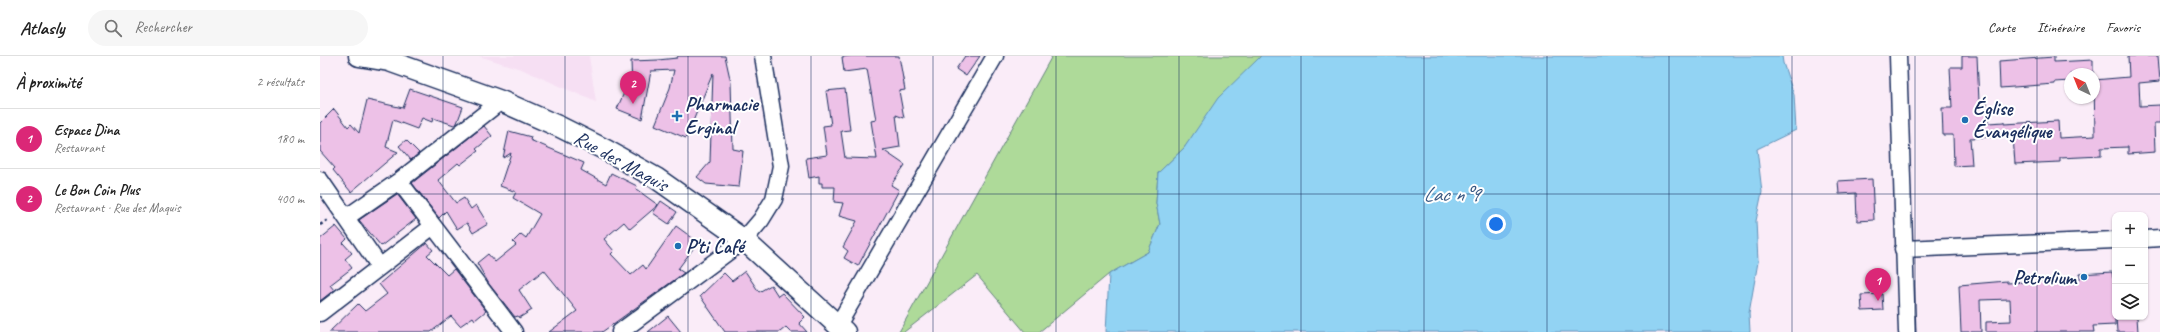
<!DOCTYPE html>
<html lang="fr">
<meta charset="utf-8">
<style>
body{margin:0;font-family:Caveat,sans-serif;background:#f6f6f6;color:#222}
.controls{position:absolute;right:12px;bottom:12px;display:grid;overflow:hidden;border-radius:8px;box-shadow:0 1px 3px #0004}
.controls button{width:36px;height:36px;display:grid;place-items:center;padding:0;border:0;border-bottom:1px solid #e0e0e0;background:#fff;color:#222;font:20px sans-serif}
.compass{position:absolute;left:1744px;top:12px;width:36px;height:36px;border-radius:50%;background:#fff;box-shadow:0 1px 3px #0004;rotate:317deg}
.you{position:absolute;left:1176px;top:168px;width:14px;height:14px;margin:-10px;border:3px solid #fff;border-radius:50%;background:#1a73e8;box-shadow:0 0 0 6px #1a73e833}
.badge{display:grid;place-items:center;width:26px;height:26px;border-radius:50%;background:#db2777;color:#fff;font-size:13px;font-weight:700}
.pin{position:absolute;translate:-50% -33px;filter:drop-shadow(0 1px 2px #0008)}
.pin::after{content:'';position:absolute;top:21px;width:14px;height:12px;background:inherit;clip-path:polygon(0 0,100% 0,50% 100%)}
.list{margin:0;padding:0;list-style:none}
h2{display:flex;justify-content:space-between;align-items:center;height:52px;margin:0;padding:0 16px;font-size:17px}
h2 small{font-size:13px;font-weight:400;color:#767676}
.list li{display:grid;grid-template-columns:26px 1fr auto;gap:12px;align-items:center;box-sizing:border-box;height:60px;padding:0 16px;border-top:1px solid #e0e0e0}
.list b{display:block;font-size:15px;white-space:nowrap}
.list p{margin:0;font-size:13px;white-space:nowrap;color:#767676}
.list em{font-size:13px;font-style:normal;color:#767676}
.icon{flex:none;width:22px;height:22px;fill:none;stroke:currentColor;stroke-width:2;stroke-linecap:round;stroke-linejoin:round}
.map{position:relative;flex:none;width:1840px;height:276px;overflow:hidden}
header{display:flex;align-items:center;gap:24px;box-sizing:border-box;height:56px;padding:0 20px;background:#fff;border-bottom:1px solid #e0e0e0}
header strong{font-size:19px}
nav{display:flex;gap:22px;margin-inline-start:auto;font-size:14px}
.search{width:280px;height:36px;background:#f6f6f6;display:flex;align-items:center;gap:10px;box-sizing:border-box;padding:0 14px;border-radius:22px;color:#767676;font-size:15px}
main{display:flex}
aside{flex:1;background:#fff}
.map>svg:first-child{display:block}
.built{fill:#f6dff3}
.green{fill:#aeda99;stroke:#64847c}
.water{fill:#92d3f3;stroke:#6291b7}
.building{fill:#edc1e7;stroke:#1b2f5e}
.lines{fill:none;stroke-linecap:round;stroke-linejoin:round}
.minor-casing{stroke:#1b2f5e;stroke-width:19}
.tertiary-casing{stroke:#1b2f5e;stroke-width:23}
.path{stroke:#1b2f5e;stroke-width:2.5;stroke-dasharray:3 3;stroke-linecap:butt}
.minor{stroke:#fff;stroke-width:16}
.tertiary{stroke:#fff;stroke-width:20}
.grid{fill:none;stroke:#1b2f5e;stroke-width:1;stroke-opacity:0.55}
.poi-dot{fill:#1f6fb2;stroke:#fff;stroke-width:1.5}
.labels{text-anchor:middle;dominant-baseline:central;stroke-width:4;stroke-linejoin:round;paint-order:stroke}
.poi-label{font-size:20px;font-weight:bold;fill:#1b2f5e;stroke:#fff;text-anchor:start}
.street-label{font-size:20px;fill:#1b2f5e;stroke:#fff}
.water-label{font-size:21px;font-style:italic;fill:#395883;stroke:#fff}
</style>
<header>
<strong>Atlasly</strong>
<div class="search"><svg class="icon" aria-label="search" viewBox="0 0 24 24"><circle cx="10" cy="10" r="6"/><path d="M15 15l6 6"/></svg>Rechercher</div>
<nav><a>Carte</a><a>Itinéraire</a><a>Favoris</a></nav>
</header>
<main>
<aside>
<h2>À proximité<small>2 résultats</small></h2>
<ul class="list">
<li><span class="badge">1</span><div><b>Espace Dina</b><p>Restaurant</p></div><em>180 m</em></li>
<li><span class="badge">2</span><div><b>Le Bon Coin Plus</b><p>Restaurant · Rue des Maquis</p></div><em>400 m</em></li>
</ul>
</aside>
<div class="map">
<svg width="1840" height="276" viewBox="0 0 1840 276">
<rect width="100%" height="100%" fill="#faecf8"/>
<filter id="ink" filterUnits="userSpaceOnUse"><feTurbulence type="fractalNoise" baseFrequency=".025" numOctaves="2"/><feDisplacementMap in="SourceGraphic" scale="8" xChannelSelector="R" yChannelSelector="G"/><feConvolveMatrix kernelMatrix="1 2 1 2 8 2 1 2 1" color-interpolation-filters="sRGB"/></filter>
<g filter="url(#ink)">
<!-- built -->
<path class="built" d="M159 0H269L276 46 201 13Z"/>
<!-- green -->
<path class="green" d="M732 0H941L882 68 864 92 838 117 836 147 840 168 828 196 789 218 719 276H705L657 219 584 276H579Z"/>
<!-- water -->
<path class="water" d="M941 0H1462L1463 7 1474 39 1476 74 1437 93 1442 136 1436 165 1438 206 1429 257 1430 276H786L789 218 828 196 840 168 836 147 838 117 864 92 898 42Z"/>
<!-- building -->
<path class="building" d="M358 0H405L411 27 413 93 423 95 419 131 386 128 377 121 390 106 393 17 366 82 335 69 350 32 354 14 331 15 322 63 297 53 306 32 312 34 311 5 338 4 357 2Z
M531 0H579L585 34 579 35 584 62 576 59 580 91 563 94 585 109 571 129 579 134 538 210 524 202 528 195 523 191 537 165 519 160 523 147 514 146 515 131H502V127H499V120L489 122 486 102 507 99 503 70 511 69 506 35 525 33 530 74 521 75 525 102 557 103 551 65 556 64 547 13 524 16 522 1Z
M645 0H660L646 20 636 13Z
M1642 0H1657L1659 46H1667L1668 67 1684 66V68L1738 65 1739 82 1775 80 1774 24 1809 21 1808 0H1838L1840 25 1819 27 1820 50 1840 49V67H1834L1835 96 1808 98V91L1781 92V100L1740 102V106L1695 108 1693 80 1650 82 1652 109 1634 110 1633 79H1623L1622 52H1632L1630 11H1642Z
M1734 1V6L1773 4V18H1750V25L1735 26V28L1680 32 1679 5Z
M90 33 143 51 137 67 134 69 113 62 112 66 102 62 97 73 73 64 66 91 78 96 31 136 13 114 15 112 0 95V67L14 53 28 71 31 68 39 77 47 44 83 52Z
M164 70 172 80 156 93 158 95 140 109 138 107 118 124 136 147 144 142 151 153 156 149 168 168 153 177 147 167 137 173 126 155 119 162 92 127Z
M189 75 211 81 210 84 264 107 261 114 286 128 291 117 317 130 316 133 338 149 310 173 304 166 284 183 294 195 291 198 311 219 323 209 326 213 356 170 378 186 358 213 364 217 282 276H229L257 255 224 214 199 234 212 254 199 262 198 260 195 261 169 228 157 207 168 198 175 206 196 189 193 186 201 178 206 182 220 158 193 142 196 136 180 130 191 97 183 102Z
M86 84 99 97 91 104 79 90Z
M1552 123 1554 164 1537 165 1536 137 1519 138 1518 125Z
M77 138 96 163 61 190 39 164Z
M341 145 357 156 349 168 333 157Z
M16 170 27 183 23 187 32 197 25 203 32 212 10 229 14 234 0 245V183Z
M107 187 113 194 107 199 127 219 134 213 166 255 155 264 153 261 140 270 131 260 111 276H9L38 248 45 255 67 238 59 228Z
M425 215 439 236 451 229 458 240 462 237 485 261 479 267 487 276H471L466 271 460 276H405L380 240 404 217 412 225Z
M1792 216 1793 222H1795V269L1773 270 1774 276H1666V266L1691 265 1690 243 1660 244 1661 276H1641L1639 229 1687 225V227L1752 224 1760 223V218Z
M1562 238 1563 254 1542 255 1541 239Z
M348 260 361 276H328Z
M1796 261H1817L1818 276H1797Z"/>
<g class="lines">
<!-- minor casing -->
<g class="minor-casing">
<path id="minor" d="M1578 0 1587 276
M0 124 60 211
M79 125 194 276
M27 161 79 125 181 45
M1825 183 1840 182
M1583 193 1795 184
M0 257 113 170
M518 269 675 0
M300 276 424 184 441 164 454 143 461 110 443 0"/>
</g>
<!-- tertiary casing -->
<g class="tertiary-casing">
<path id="tertiary" d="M39 0 69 5 181 45 240 71 286 94 336 122 424 184 525 276"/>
</g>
<!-- path -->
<path class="path" d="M0 169 9 163"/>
<!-- minor -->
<use href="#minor" class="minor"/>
<!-- tertiary -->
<use href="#tertiary" class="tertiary"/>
</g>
</g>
<!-- grid -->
<path class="grid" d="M123 0V276M245 0V276M368 0V276M491 0V276M613 0V276M736 0V276M859 0V276M981 0V276M1104 0V276M1227 0V276M1349 0V276M1472 0V276M1595 0V276M1717 0V276M0 138H1840"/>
<!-- markers -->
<g class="poi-dot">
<path d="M355 54h4v4h4v4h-4v4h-4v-4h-4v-4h4z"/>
<circle cx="1645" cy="64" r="4"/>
<circle cx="358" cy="190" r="4"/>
<circle cx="1764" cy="221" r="4"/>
</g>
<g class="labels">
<!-- poi labels -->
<g class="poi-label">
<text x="365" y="48">Pharmacie<tspan x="365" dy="23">Erginal</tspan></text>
<text x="1653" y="52">Église<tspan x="1653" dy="23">Évangélique</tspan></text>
<text x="366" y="190">P'ti Café</text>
<text x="1756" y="221" text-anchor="end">Petrolium</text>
</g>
<!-- street labels -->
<g class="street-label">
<text transform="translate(301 105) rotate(29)">Rue des Maquis</text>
</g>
<!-- water labels -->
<g class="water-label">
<text x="1131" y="138">Lac n°9</text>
</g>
</g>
</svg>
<div class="controls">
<button>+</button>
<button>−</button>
<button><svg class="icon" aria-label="layers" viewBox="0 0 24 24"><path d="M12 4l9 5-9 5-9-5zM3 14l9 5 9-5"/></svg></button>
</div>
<svg class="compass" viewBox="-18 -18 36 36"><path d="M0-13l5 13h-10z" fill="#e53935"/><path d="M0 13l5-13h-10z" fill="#767676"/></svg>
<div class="you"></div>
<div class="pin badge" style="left:1558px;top:245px">1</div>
<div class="pin badge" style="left:313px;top:48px">2</div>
</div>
</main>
